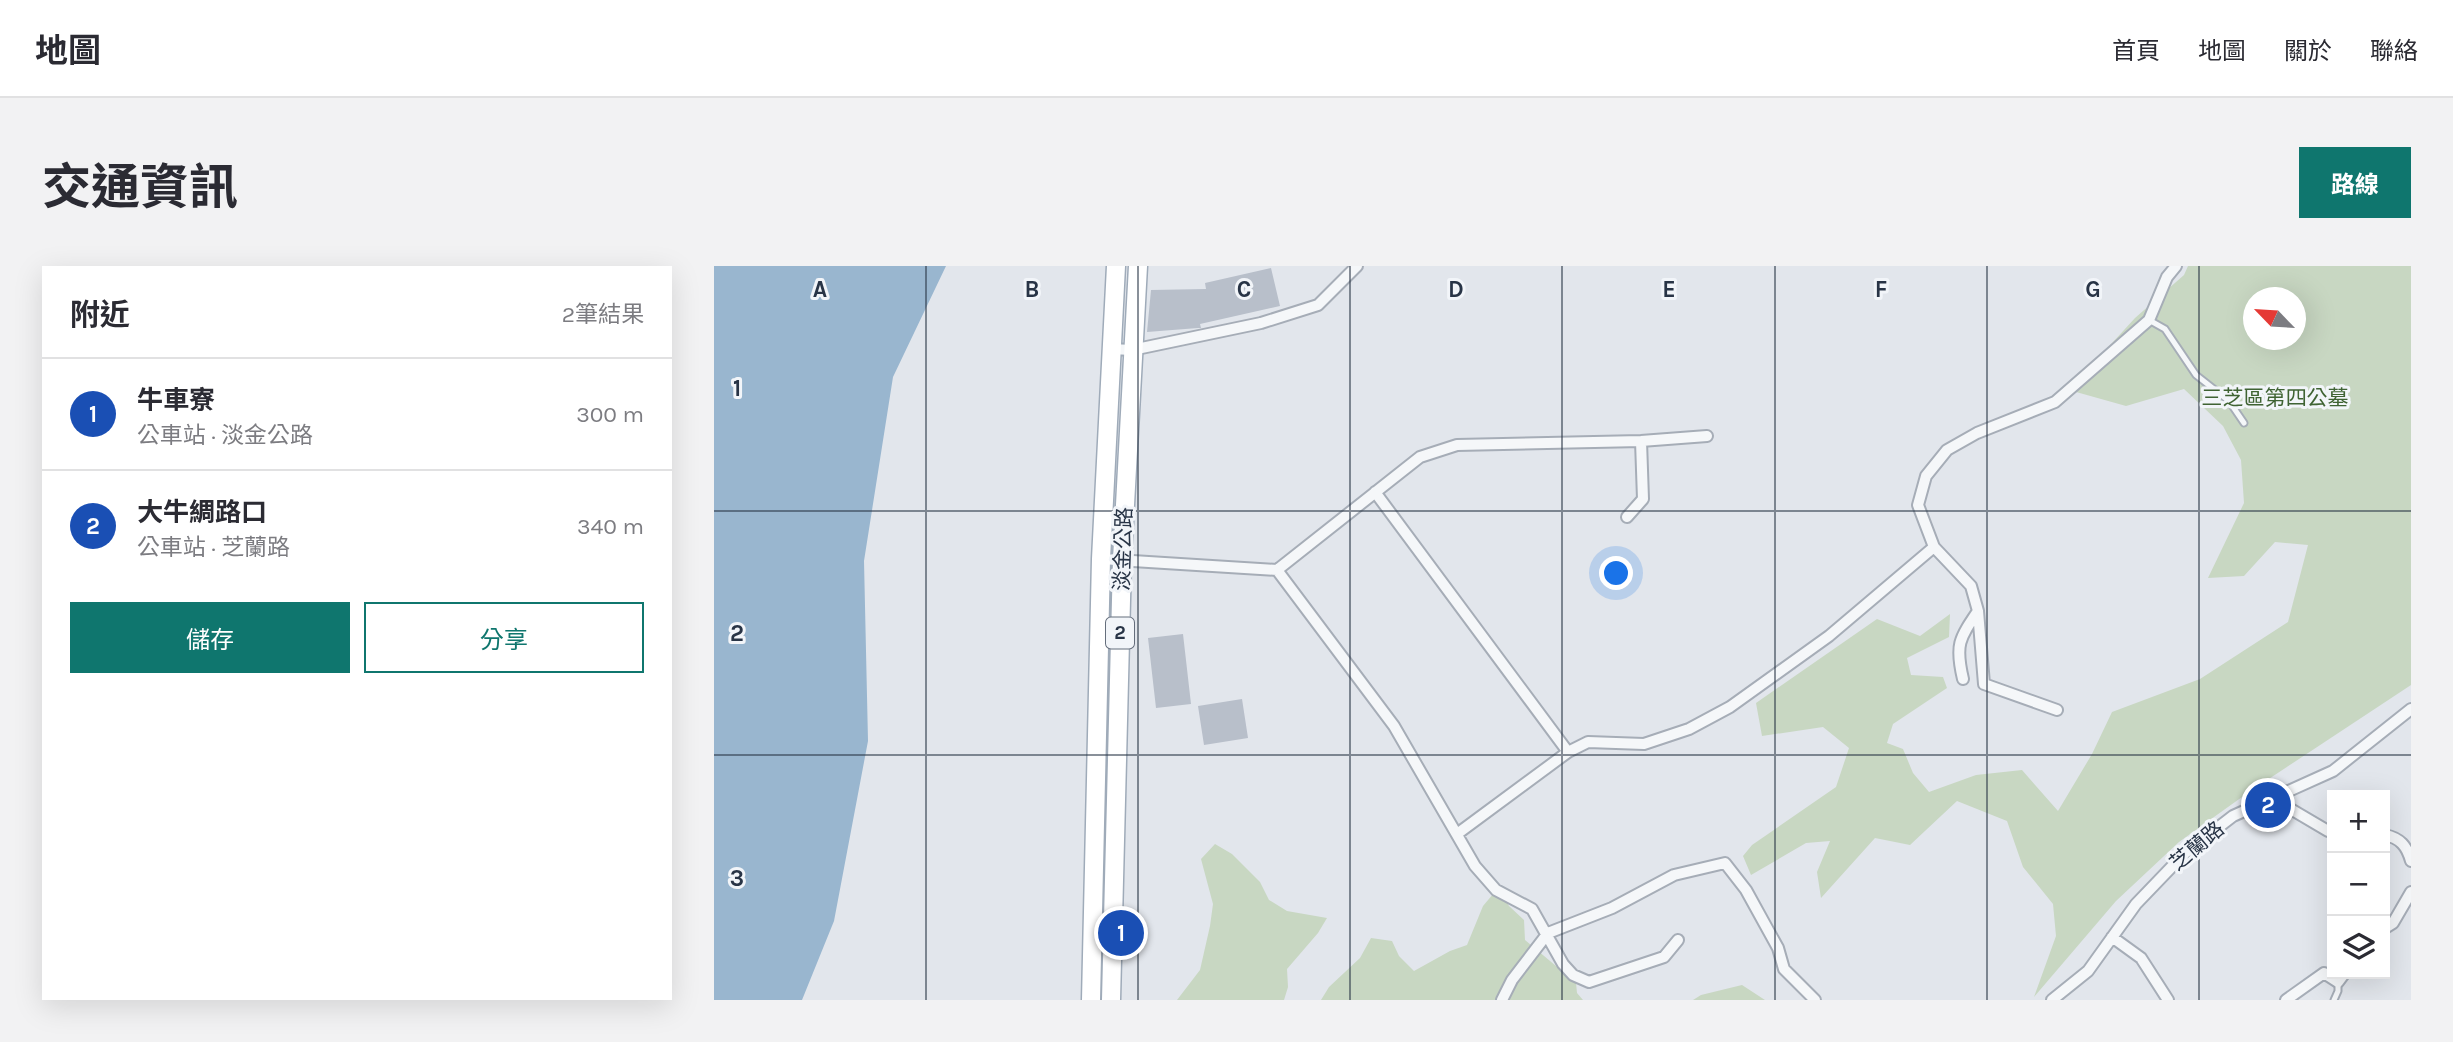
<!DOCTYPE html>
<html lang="zh-TW">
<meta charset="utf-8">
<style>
body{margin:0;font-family:Karla,"Noto Sans TC",sans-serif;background:#f2f2f3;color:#2b2b33}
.controls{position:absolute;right:21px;bottom:21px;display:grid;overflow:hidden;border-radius:0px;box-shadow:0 7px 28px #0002}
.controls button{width:63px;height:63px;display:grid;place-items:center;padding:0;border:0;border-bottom:2px solid #e1e1e2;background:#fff;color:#2b2b33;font:35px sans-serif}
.compass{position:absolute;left:1529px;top:21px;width:63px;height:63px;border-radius:50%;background:#fff;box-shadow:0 7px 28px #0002;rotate:295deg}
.you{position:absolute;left:903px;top:308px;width:24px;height:24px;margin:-18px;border:5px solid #fff;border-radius:50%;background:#1a73e8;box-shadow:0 0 0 10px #1a73e833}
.badge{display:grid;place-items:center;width:46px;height:46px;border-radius:50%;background:#0f766e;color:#fff;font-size:23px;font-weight:700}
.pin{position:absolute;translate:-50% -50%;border:4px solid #fff;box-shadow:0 2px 7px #0006}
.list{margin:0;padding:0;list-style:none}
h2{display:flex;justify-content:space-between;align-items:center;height:91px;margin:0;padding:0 28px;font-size:30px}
h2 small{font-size:23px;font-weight:400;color:#7c7c81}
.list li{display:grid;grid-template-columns:46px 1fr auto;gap:21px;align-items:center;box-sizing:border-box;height:112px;padding:0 28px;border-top:2px solid #e1e1e2}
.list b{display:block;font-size:26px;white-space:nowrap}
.list p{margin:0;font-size:23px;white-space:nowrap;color:#7c7c81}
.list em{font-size:23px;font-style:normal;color:#7c7c81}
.actions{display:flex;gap:14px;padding:21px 28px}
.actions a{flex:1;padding:16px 0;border:2px solid #0f766e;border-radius:0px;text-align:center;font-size:24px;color:#0f766e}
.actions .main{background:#0f766e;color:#fff}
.icon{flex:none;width:38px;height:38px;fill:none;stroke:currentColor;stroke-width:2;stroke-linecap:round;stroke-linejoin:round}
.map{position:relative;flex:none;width:1697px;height:734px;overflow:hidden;border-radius:0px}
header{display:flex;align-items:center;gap:42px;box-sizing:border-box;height:98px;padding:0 35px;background:#fff;border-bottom:2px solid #e1e1e2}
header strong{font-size:33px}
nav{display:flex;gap:38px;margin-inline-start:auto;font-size:24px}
.intro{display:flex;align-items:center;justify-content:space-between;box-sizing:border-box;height:168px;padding:0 42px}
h1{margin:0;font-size:49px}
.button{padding:18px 32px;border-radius:0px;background:#0f766e;color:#fff;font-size:24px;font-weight:700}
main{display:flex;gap:42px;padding:0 42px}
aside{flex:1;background:#fff;border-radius:0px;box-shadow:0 7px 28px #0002}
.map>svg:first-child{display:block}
.green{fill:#c8d7c2;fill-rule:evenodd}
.water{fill:#99b6cf}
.building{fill:#b8bfca}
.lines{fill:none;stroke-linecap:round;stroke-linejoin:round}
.service-casing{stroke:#a6adb7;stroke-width:9}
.minor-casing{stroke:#a6adb7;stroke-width:14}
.primary-casing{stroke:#9fabb9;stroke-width:21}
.service{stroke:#f5f7f9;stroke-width:5}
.minor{stroke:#f5f7f9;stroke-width:10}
.primary{stroke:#fff;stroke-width:18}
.grid{fill:none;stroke:#283446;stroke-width:2;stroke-opacity:0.55}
.labels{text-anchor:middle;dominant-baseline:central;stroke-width:6;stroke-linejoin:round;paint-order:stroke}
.shield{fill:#f2f5f9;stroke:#656e7c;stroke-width:2}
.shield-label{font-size:19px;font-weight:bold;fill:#283446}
.park-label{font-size:21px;fill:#3f6333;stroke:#f2f5f9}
.street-label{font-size:21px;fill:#283446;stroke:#f2f5f9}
.grid-label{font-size:23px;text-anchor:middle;font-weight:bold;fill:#283446;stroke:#f2f5f9;stroke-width:6;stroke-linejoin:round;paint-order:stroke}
</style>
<header>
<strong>地圖</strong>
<nav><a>首頁</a><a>地圖</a><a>關於</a><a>聯絡</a></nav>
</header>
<div class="intro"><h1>交通資訊</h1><a class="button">路線</a></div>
<main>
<aside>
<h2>附近<small>2筆結果</small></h2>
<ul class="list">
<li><span class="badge" style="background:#1a4fb4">1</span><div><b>牛車寮</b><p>公車站 · 淡金公路</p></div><em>300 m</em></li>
<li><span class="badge" style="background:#1a4fb4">2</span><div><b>大牛綢路口</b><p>公車站 · 芝蘭路</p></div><em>340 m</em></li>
</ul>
<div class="actions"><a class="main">儲存</a><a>分享</a></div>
</aside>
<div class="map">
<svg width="1697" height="734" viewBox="0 0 1697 734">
<rect width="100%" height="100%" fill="#e2e6ec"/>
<!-- green -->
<path class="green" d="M1474 0H1697V419L1535 526 1465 576 1402 635 1320 731 1342 670 1339 638 1309 601 1293 555 1243 535 1196 579 1161 572 1107 632 1103 606 1116 575 1092 577 1037 609 1029 590 1038 579 1122 521 1135 482 1109 461 1048 470 1042 437 1163 353 1206 370 1236 348 1235 371 1193 392 1197 409 1229 411 1233 422 1179 458 1173 477 1189 483 1199 507 1215 526 1262 509 1308 504 1344 545 1378 488 1398 446 1486 413 1574 356 1594 279 1561 276 1530 310 1494 312 1530 237 1527 194 1509 160 1470 123 1412 140 1355 124 1421 52 1470 9ZM1540 32H1582V74H1540Z
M501 578 518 588 546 616 555 634 573 645 613 652 604 667 573 703 574 721 570 734H463L486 704 496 660 499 638 487 593Z
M785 621 795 640 810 654 811 674 842 700 861 707 863 727 869 734H607L615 721 646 692 657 672 678 675 685 690 700 705 736 685 753 679 769 640Z
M1028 719 1051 734H979L987 729Z"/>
<!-- water -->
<path class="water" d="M0 0H232L179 111 150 295 154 475 120 655 88 734H0Z"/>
<!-- building -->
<path class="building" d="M557 2 566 40 486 58 487 62H484L433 66 437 24 492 23 491 17Z
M469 368 477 438 442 442 434 372Z
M528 433 534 472 490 479 484 440Z"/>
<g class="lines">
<!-- service casing -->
<g class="service-casing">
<path id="service" d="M1435 54 1451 63 1482 109 1515 135 1530 157
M1620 734 1624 725V716"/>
</g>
<!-- minor casing -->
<g class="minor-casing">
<path id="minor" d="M397 83 418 84 547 57 604 39 643 0
M661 226 854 486
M913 251 929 233 927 175
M1220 281 1204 239 1212 210 1233 184 1263 167 1341 136 1435 54 1453 11 1462 0
M387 293 563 304 680 460 761 600 782 624 818 643 849 698 859 709 875 716 950 691 964 674
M563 304 706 191 743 179 927 175 993 170
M1249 413C1241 379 1245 373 1264 345
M1558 532 1614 565H1618
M743 568 854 486 874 476 930 478 975 463 1016 441 1115 370 1220 281 1257 320 1264 345 1270 418 1343 444
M1671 569C1686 572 1693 580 1697 595
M1671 662 1679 657 1697 626
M1398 671 1427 692 1454 734
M788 734 798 714 834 667 898 642 960 609 1011 597 1032 624 1064 682 1070 703 1101 734
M1338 734 1374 705 1422 638 1471 587 1519 550 1619 505 1697 443
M1572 734 1610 707 1624 716 1630 708"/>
</g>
<!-- primary casing -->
<g class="primary-casing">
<path id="primary" d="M377 734 387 293 402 0
M397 734 408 294 424 0"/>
</g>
<!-- service -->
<use href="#service" class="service"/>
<!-- minor -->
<use href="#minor" class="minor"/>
<!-- primary -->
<use href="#primary" class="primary"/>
</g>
<!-- grid -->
<path class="grid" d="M212 0V734M424 0V734M636 0V734M848 0V734M1061 0V734M1273 0V734M1485 0V734M0 245H1697M0 489H1697"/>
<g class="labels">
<!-- shield labels -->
<rect class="shield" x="392" y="351.5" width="28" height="31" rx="5"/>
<g class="shield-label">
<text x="406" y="367">2</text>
</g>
<!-- park labels -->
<g class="park-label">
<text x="1561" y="132">三芝區第四公墓</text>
</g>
<!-- street labels -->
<g class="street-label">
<text transform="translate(409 283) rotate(-88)">淡金公路</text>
<text transform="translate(1483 580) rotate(-40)">芝蘭路</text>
</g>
</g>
<g class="grid-label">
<text x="106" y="31">A</text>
<text x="318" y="31">B</text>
<text x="530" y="31">C</text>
<text x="742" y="31">D</text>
<text x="955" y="31">E</text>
<text x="1167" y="31">F</text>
<text x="1379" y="31">G</text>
<text x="23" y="130">1</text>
<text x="23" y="375">2</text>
<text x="23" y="620">3</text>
</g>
</svg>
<div class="controls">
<button>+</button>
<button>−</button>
<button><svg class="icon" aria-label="layers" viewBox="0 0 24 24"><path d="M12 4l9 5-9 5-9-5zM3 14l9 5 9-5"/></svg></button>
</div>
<svg class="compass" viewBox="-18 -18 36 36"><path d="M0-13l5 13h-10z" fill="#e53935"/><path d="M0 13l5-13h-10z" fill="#7c7c81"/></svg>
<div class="you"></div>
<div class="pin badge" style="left:407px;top:667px;background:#1a4fb4">1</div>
<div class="pin badge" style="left:1554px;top:539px;background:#1a4fb4">2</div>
</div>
</main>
